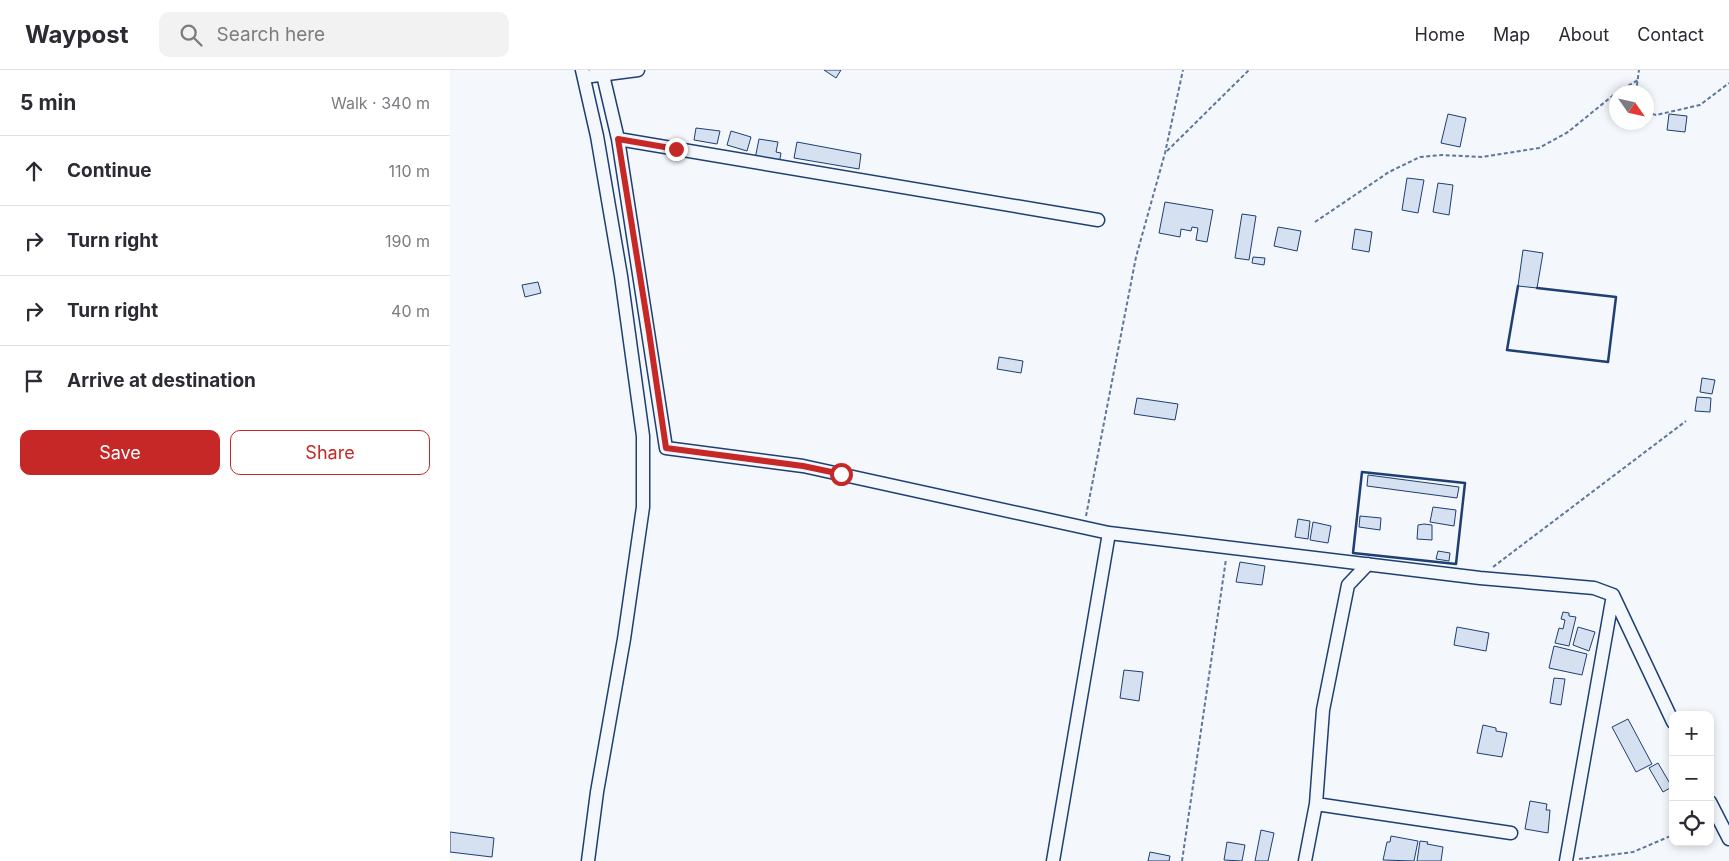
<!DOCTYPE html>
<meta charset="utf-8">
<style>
body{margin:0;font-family:Inter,sans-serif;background:#f2f2f3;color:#2b2b33}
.controls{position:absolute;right:15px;bottom:15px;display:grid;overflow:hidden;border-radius:10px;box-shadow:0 2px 8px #0003}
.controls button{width:45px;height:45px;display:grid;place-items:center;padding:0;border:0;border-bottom:1px solid #e1e1e2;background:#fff;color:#2b2b33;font:25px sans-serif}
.compass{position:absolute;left:1159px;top:15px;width:45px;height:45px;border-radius:50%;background:#fff;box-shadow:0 2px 8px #0003;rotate:124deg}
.stop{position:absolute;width:15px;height:15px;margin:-11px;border:4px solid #c62828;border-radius:50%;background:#fff}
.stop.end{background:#c62828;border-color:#fff;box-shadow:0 1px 5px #0008}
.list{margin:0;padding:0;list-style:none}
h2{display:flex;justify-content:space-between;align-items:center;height:65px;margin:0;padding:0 20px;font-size:21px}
h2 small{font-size:16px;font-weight:400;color:#7c7c81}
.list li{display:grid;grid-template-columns:32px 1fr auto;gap:15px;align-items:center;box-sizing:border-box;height:70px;padding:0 20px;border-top:1px solid #e1e1e2}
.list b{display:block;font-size:19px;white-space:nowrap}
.list em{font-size:16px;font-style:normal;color:#7c7c81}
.actions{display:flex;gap:10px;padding:15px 20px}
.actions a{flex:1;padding:11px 0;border:1px solid #c62828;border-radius:10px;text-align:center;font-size:18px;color:#c62828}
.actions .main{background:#c62828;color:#fff}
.icon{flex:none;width:28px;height:28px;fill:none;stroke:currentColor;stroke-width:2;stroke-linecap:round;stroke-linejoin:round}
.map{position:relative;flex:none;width:1279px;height:791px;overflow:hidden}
header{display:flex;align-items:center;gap:30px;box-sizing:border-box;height:70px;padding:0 25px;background:#fff;border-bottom:1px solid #e1e1e2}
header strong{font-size:24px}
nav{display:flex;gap:28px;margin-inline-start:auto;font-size:18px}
.search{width:350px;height:45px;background:#f2f2f3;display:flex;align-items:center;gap:12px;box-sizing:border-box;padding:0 18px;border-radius:10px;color:#7c7c81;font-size:19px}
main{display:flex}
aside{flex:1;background:#fff}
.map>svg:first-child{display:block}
.building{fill:#d5e0f0;stroke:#1d3f73}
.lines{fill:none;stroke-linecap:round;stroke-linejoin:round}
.minor-casing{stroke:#1d3f73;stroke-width:15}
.path{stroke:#5e769c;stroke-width:2;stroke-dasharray:4 2.5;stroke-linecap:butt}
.minor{stroke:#f4f7fb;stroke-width:12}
.wall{stroke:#1d3f73;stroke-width:2.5}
.route{stroke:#c62828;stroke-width:6}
</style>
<header>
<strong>Waypost</strong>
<div class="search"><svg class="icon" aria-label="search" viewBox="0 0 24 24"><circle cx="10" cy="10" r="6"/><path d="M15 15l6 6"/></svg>Search here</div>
<nav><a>Home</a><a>Map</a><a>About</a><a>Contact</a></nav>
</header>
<main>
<aside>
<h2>5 min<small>Walk · 340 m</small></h2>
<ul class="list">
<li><svg class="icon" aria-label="ahead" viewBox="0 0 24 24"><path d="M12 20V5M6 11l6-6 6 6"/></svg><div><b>Continue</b></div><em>110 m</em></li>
<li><svg class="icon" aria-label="right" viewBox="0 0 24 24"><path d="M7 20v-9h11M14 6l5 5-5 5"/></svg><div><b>Turn right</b></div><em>190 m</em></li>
<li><svg class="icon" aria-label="right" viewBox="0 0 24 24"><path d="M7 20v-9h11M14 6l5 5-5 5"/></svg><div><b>Turn right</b></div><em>40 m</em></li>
<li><svg class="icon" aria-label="arrive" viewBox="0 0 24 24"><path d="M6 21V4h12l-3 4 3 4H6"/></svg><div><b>Arrive at destination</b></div></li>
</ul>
<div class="actions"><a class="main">Save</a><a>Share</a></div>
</aside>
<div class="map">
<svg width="1279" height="791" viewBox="0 0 1279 791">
<rect width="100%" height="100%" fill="#f4f7fb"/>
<!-- building -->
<path class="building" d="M374 0H391L386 8Z
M998 44 1016 48 1010 77 991 73Z
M1219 44 1237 46 1235 62 1217 60Z
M246 58 270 61 267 74 244 70Z
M281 61 301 67 297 81 277 75Z
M309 69 328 72 326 82 331 83 329 94 305 89Z
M347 72 411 84 409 99 344 88Z
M957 108 974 110 968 143 952 140Z
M988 113 1003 115 999 145 983 142Z
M715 132 763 140 757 172 746 170 748 158 742 157 741 161 731 159 730 167 709 163Z
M792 144 806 146 799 190 785 188Z
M828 157 851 161 847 181 824 176Z
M905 159 922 162 919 182 902 179Z
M1073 180 1093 183 1087 218 1068 216Z
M803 187 815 188 814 195 802 193Z
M88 212 91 223 75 227 72 215Z
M549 287 573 291 571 303 547 299Z
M1252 308 1265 310 1262 324 1250 322Z
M1247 327 1261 328 1260 342 1245 341Z
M687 328 728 334 725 350 684 344Z
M918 405 1009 417 1007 428 917 416Z
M983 437 1006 440 1004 456 980 452Z
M910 446 931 448 930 460 909 457Z
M848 449 860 451 858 469 845 467Z
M863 452 881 456 878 473 860 470Z
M974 454 982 455V470L967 469 968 455Z
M988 481 1000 483 999 491 986 489Z
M790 492 815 496 812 515 786 512Z
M1113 542 1119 543V546L1126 547 1119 576 1105 573 1109 558 1113 559 1115 550 1111 549Z
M1007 557 1039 563 1036 581 1004 575Z
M1128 557 1145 562 1139 581 1123 575Z
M1104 576 1137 584 1132 605 1099 598Z
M674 600 693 602 689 631 670 628Z
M1104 608 1115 609 1111 635 1100 633Z
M1178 649 1202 694 1186 702 1162 657Z
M1033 655 1046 658V661L1057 663 1052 687 1027 683Z
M1208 693 1222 717 1213 722 1199 698Z
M1080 731 1097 734 1096 740H1100L1098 763 1075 759Z
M811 760 824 763 818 791H805Z
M0 762 44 768 42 787 0 782Z
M941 766 968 771 964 791 933 790 937 772H940Z
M970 771 978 772 977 774 993 777 991 791H967Z
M777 772 795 775 792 791 774 790Z
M700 782 720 786 719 791H698Z"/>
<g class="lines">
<!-- minor casing -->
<g class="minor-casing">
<path id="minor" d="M132 0 147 66 171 206 193 366V437L174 569 147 722 138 791
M153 5 168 69 216 378 353 396 659 463 1030 508 1144 518 1163 525 1223 652
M134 7 188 0
M168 69 648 150
M1260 732 1279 769
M866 734 1061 763
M603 791 659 463
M855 791 866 734 873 640 898 515 918 494
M1116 791 1163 525"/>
</g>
<!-- path -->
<path class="path" d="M1167 22 1188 10
M1186 22 1189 0
M1196 42 1206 45 1250 35 1279 13
M717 81 799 0
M865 152 939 102 970 87 992 85 1032 87 1089 78 1118 62 1166 23
M636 446 686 187 715 83 733 0
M1043 497 1236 351
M1129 789 1183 782 1223 765
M732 791 776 489"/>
<!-- minor -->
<use href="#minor" class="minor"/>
<!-- wall -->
<path class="wall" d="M1068 216 1057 280 1158 292 1166 227 1087 218
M912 402 1015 413 1006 494 903 483Z"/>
</g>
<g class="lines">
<!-- route -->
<path class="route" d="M226 79 168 69 199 262 216 378 353 396 391 404"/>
</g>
</svg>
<div class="controls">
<button>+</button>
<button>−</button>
<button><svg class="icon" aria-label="locate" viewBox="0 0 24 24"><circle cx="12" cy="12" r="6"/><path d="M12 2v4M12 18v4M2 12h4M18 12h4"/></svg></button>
</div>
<svg class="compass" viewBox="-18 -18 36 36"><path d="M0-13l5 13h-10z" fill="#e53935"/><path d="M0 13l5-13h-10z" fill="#7c7c81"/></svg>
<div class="stop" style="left:391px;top:404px"></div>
<div class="stop end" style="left:226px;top:79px"></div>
</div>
</main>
